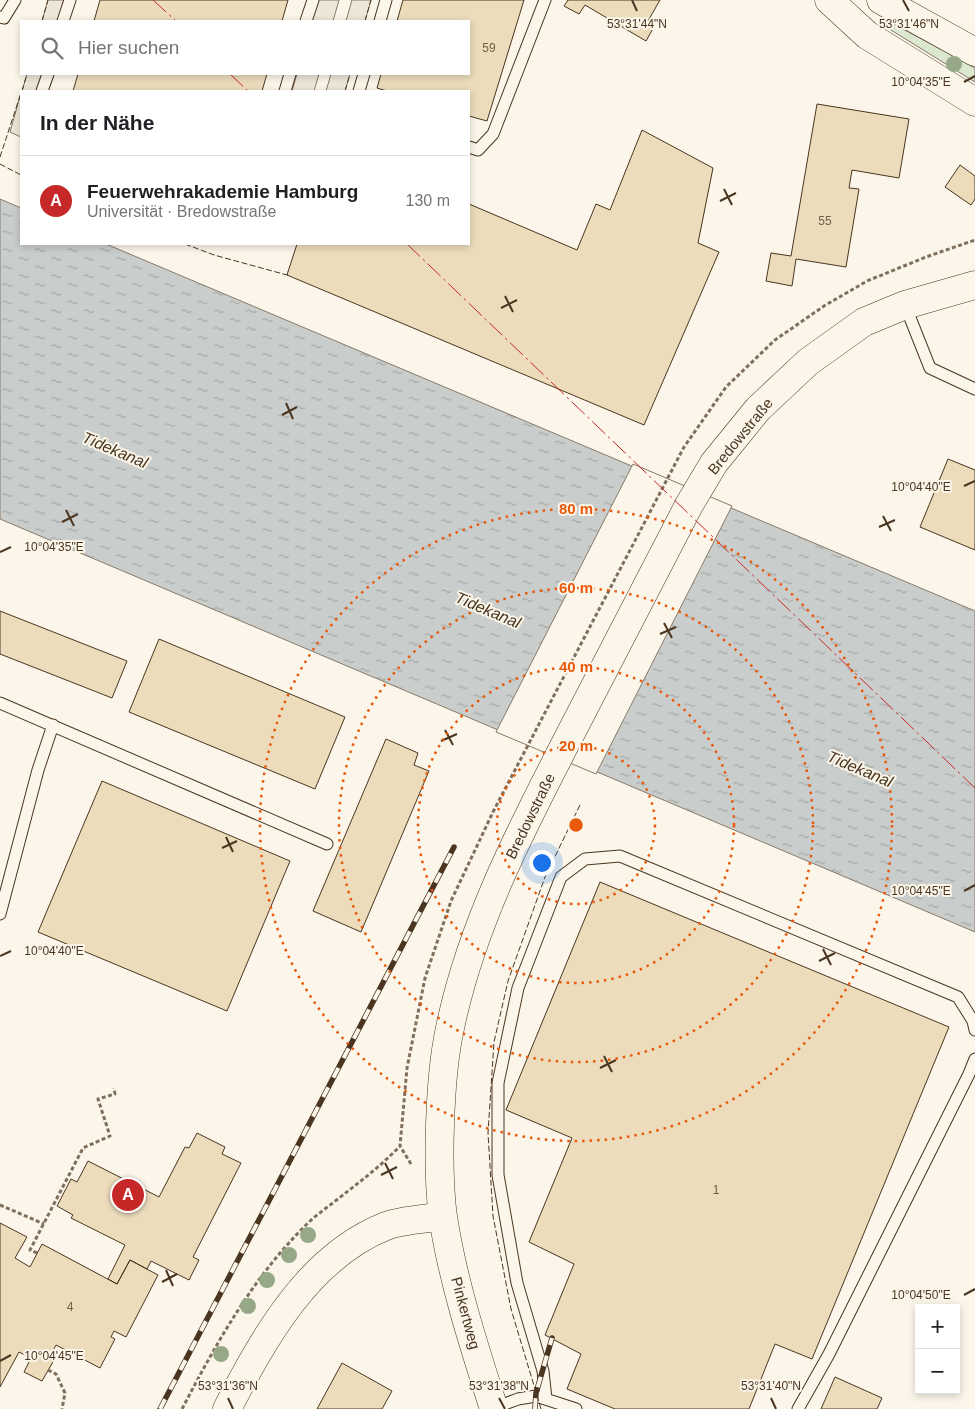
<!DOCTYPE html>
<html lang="de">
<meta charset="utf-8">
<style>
body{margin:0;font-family:Arial,sans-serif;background:#f2f2f2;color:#202124}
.controls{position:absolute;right:15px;bottom:15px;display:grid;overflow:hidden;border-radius:0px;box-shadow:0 2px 8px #0003}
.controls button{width:45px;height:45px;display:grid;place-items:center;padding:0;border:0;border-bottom:1px solid #e0e0e0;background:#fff;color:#202124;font:25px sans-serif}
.you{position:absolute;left:541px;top:862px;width:18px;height:18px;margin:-12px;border:4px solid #fff;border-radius:50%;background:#1a73e8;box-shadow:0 0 0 8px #1a73e833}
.badge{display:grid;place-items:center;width:32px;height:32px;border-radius:50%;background:#c62828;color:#fff;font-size:16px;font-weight:700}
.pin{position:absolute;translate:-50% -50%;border:2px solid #fff;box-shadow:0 1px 5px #0006}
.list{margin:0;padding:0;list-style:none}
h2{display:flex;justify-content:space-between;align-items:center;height:65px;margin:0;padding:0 20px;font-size:21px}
h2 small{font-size:16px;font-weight:400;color:#757577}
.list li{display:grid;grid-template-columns:32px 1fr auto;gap:15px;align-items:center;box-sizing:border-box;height:90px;padding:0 20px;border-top:1px solid #e0e0e0}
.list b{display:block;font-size:19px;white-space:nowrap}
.list p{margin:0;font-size:16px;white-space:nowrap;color:#757577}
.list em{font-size:16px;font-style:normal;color:#757577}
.icon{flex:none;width:28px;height:28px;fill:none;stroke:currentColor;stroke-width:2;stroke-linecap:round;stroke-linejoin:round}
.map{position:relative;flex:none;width:975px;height:1409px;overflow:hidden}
.search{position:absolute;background:#fff;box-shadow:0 2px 8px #0003;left:20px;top:20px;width:450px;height:55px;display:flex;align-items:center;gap:12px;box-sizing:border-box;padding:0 18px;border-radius:0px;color:#757577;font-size:19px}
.panel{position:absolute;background:#fff;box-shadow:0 2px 8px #0003;left:20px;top:90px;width:450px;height:155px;border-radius:0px}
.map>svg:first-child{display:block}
.green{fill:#dce7d0;stroke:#887966}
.parking{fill:#ede7d9;stroke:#887966}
.water{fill:url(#water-ripples);stroke:#887966}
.pier{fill:#fbf6e9;stroke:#887966}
.building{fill:#ecdcbc;stroke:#4a3520}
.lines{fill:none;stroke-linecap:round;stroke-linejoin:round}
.lane-casing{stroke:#4a3520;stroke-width:13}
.secondary-casing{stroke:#4a3520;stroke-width:29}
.primary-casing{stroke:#4a3520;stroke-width:29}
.path{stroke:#7f6f5c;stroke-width:3;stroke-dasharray:4 2.5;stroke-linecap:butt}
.lane{stroke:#fbf6e9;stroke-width:11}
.secondary{stroke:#fbf6e9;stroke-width:28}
.primary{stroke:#fbf6e9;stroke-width:28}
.rail-casing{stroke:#4a3520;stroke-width:5.5}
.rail{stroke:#fbf6e9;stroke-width:4;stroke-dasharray:11;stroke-linecap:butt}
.fence{stroke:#4a3520;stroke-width:1;stroke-dasharray:6 2.5;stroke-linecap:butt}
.power{stroke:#c62828;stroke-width:1;stroke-dasharray:18 4 2.5 4;stroke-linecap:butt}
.tree{fill:#96a887}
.ticks{fill:none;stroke:#4a3520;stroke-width:2}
.ring{fill:none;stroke:#e8590c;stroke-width:2.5;stroke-dasharray:2.5 5}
.labels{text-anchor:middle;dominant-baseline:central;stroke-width:4;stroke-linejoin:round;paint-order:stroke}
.number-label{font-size:12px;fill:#725f47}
.street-label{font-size:15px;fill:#4a3520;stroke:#fbf6e9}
.water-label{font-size:16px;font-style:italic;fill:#4a3520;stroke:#fbf6e9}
.ticks-label{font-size:12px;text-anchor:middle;fill:#4a3520;stroke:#fbf6e9;stroke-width:4;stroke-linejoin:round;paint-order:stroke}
.centre{fill:#e8590c;stroke:#fbf6e9;stroke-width:2.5}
.ring-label{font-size:15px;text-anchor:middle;font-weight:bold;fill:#e8590c;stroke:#fbf6e9;stroke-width:4;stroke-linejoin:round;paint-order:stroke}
</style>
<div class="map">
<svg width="975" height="1409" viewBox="0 0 975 1409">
<defs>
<pattern id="water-ripples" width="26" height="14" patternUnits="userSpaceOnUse" patternTransform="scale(1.25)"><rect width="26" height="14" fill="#c9cecd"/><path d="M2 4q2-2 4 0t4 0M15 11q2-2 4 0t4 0" fill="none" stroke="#a5a8a6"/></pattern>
</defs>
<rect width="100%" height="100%" fill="#fbf6e9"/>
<!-- green -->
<path class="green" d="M890 22 975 68V82L886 27Z"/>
<!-- parking -->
<path class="parking" d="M48 0H64L58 21H42Z
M318 0H339L333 21H312Z
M352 0H371L365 21H346Z
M27 74H42L37 91H22Z
M297 74H319L314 91H292Z
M331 74H350L345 91H326Z
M21 93V137L10 132Z"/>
<!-- water -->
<path class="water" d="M0 199 21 208V244H106L975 611V932L0 519Z"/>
<!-- pier -->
<path class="pier" d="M633 464 732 506 596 774 496 732Z"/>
<!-- building -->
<path class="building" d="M100 0H288L282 21H94Z
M403 0H524L487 121 469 116V91H387L377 88 381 74H469V21H397Z
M568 0H660L648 21 655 25 646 41 585 5 579 14 564 6Z
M78 74H267L262 91H73Z
M817 104 909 119 899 178 852 170 849 188 859 189 846 267 796 259 792 286 766 281 771 253 791 256Z
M642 130 713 168 698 243 719 252 644 425 287 275 297 244H469V204L577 250 596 204 610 210Z
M960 165 975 176V199L971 205 945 187Z
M948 459 975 470V550L920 527Z
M0 611 127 661 112 698 0 654Z
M159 639 345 717 315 789 129 712Z
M386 739 418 753 414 765 429 771 361 932 313 911Z
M102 781 290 861 227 1011 38 932Z
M600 882 949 1027 812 1359 775 1344 749 1409H615L567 1389 581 1354 545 1335 574 1264 529 1242 572 1138 506 1110Z
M197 1133 225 1147 222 1154 241 1163 193 1257 199 1260 189 1280 151 1261 147 1269 130 1260 117 1284 108 1279 125 1245 71 1218 73 1215 57 1206 71 1179 77 1182 88 1161 159 1197 185 1147 189 1148Z
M0 1223 27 1237 15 1258 30 1267 42 1244 117 1284 130 1260 158 1275 126 1337 114 1331 111 1337 115 1339 100 1368 56 1345 49 1358 54 1360 42 1381 24 1372 31 1358 19 1352 0 1387Z
M342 1363 392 1391 382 1409H317Z
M835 1377 882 1398 877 1409H821Z"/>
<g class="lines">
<!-- lane casing -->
<g class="lane-casing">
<path id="lane" d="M0 17 4 18 15 0
M63 21 70 0
M306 21 313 0
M380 21 386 0
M42 91 48 74
M285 91 290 74
M359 91 364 74
M469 147 478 150 493 134 545 0
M905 305 930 368 975 389
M0 703 327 844
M0 914 38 770 53 725
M546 1399 543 1371 517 1283 498 1175V1083L518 988 561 877 585 859 620 856 958 997 973 1021 975 1030
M494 1408 518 1399 536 1396 576 1409
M798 1409 829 1354 969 1074 975 1059"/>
</g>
<!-- secondary casing -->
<g class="secondary-casing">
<path id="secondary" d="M227 1409C264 1338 308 1257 386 1226 401 1220 427 1219 443 1216
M494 1409C474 1346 453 1282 443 1217 439 1187 439 1155 440 1125 441 1093 443 1060 450 1028 472 921 525 822 575 725 613 651 651 578 689 505L714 463 758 409 808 362 864 322 905 305 975 285"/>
</g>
<!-- primary casing -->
<g class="primary-casing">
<path id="primary" d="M829 0 867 35 975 102
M881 0 975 52"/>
</g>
<!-- path -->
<path class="path" d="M411 1164 400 1146 407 1068 425 978 451 901 493 812 684 447 726 387 775 340 824 306 867 281 926 257 975 240
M0 1205 44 1224
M37 1253 30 1250 83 1148 110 1136 98 1099 115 1094 114 1088
M48 1370 56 1374 65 1393 62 1409
M182 1409C217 1342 253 1277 307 1224 315 1216 325 1209 334 1202 357 1184 380 1167 400 1146"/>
<!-- lane -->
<use href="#lane" class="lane"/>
<!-- secondary -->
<use href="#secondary" class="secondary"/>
<!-- primary -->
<use href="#primary" class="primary"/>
<!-- rail casing -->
<g class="rail-casing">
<path id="rail" d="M160 1409 454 847
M535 1409 536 1393 552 1338"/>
</g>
<!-- rail -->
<use href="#rail" class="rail"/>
<!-- fence -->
<path class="fence" d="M42 21 48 0
M365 21 371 0
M22 91 27 74
M345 91 350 74
M0 157 21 93
M0 164 21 175
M185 244 214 255 287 275 288 271
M541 1409 511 1309 493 1216 488 1133 494 1042 508 981 545 877 580 805"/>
<!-- power -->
<path class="power" d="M153 0 176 21
M230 74 248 91
M407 244 975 788"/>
</g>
<!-- trees -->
<g class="tree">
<circle cx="954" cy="64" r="8"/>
<circle cx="308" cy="1235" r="8"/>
<circle cx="289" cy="1255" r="8"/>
<circle cx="267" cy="1280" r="8"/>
<circle cx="248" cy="1306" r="8"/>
<circle cx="221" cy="1354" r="8"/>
</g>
<!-- ticks -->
<path class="ticks" d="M632 0 637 11M903 0 909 11M964 82 975 76M724 189 732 205M720 201 736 193M505 296 513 312M501 308 517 300M286 403 293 419M282 415 297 407M964 486 975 481M66 510 74 526M883 516 891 531M62 522 78 514M879 527 895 520M0 552 11 547M664 623 672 638M660 634 676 627M445 730 453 745M441 741 457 734M226 837 233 852M222 848 237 841M964 891 975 885M823 949 831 965M0 956 11 951M819 961 835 953M604 1056 612 1072M600 1068 616 1060M385 1163 393 1179M381 1175 397 1167M166 1270 173 1286M162 1282 177 1274M964 1295 975 1289M0 1361 11 1355M228 1398 233 1409M499 1398 505 1409M771 1398 776 1409"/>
<!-- distance rings -->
<g class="ring">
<circle cx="576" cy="825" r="79"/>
<circle cx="576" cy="825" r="158"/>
<circle cx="576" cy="825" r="237"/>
<circle cx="576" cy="825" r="316"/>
</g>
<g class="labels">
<!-- number labels -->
<g class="number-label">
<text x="489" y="48">59</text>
<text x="825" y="221">55</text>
<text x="716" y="1190">1</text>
<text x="70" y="1307">4</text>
</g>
<!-- street labels -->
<g class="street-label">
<text transform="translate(740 436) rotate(-51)">Bredowstraße</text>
<text transform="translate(530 816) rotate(-64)">Bredowstraße</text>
<text transform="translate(466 1313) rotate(75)">Pinkertweg</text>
</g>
<!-- water labels -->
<g class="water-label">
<text transform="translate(115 450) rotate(23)">Tidekanal</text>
<text transform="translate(488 610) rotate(23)">Tidekanal</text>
<text transform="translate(860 769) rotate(23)">Tidekanal</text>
</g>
</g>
<g class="ticks-label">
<text x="637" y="28">53°31'44"N</text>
<text x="909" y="28">53°31'46"N</text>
<text x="921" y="86">10°04'35"E</text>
<text x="921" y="491">10°04'40"E</text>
<text x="54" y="551">10°04'35"E</text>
<text x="921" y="895">10°04'45"E</text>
<text x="54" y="955">10°04'40"E</text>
<text x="921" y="1299">10°04'50"E</text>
<text x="54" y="1360">10°04'45"E</text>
<text x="228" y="1390">53°31'36"N</text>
<text x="499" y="1390">53°31'38"N</text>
<text x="771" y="1390">53°31'40"N</text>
</g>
<circle cx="576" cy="825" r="8" class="centre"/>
<g class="ring-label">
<text x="576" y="514">80 m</text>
<text x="576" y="593">60 m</text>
<text x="576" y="672">40 m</text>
<text x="576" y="751">20 m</text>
</g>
</svg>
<div class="controls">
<button>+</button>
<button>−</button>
</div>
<div class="you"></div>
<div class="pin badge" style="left:128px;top:1195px">A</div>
<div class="search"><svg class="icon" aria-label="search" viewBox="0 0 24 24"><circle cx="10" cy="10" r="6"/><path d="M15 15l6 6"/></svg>Hier suchen</div>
<section class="panel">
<h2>In der Nähe<small></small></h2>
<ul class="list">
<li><span class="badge">A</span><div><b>Feuerwehrakademie Hamburg</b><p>Universität · Bredowstraße</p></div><em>130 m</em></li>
</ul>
</section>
</div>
